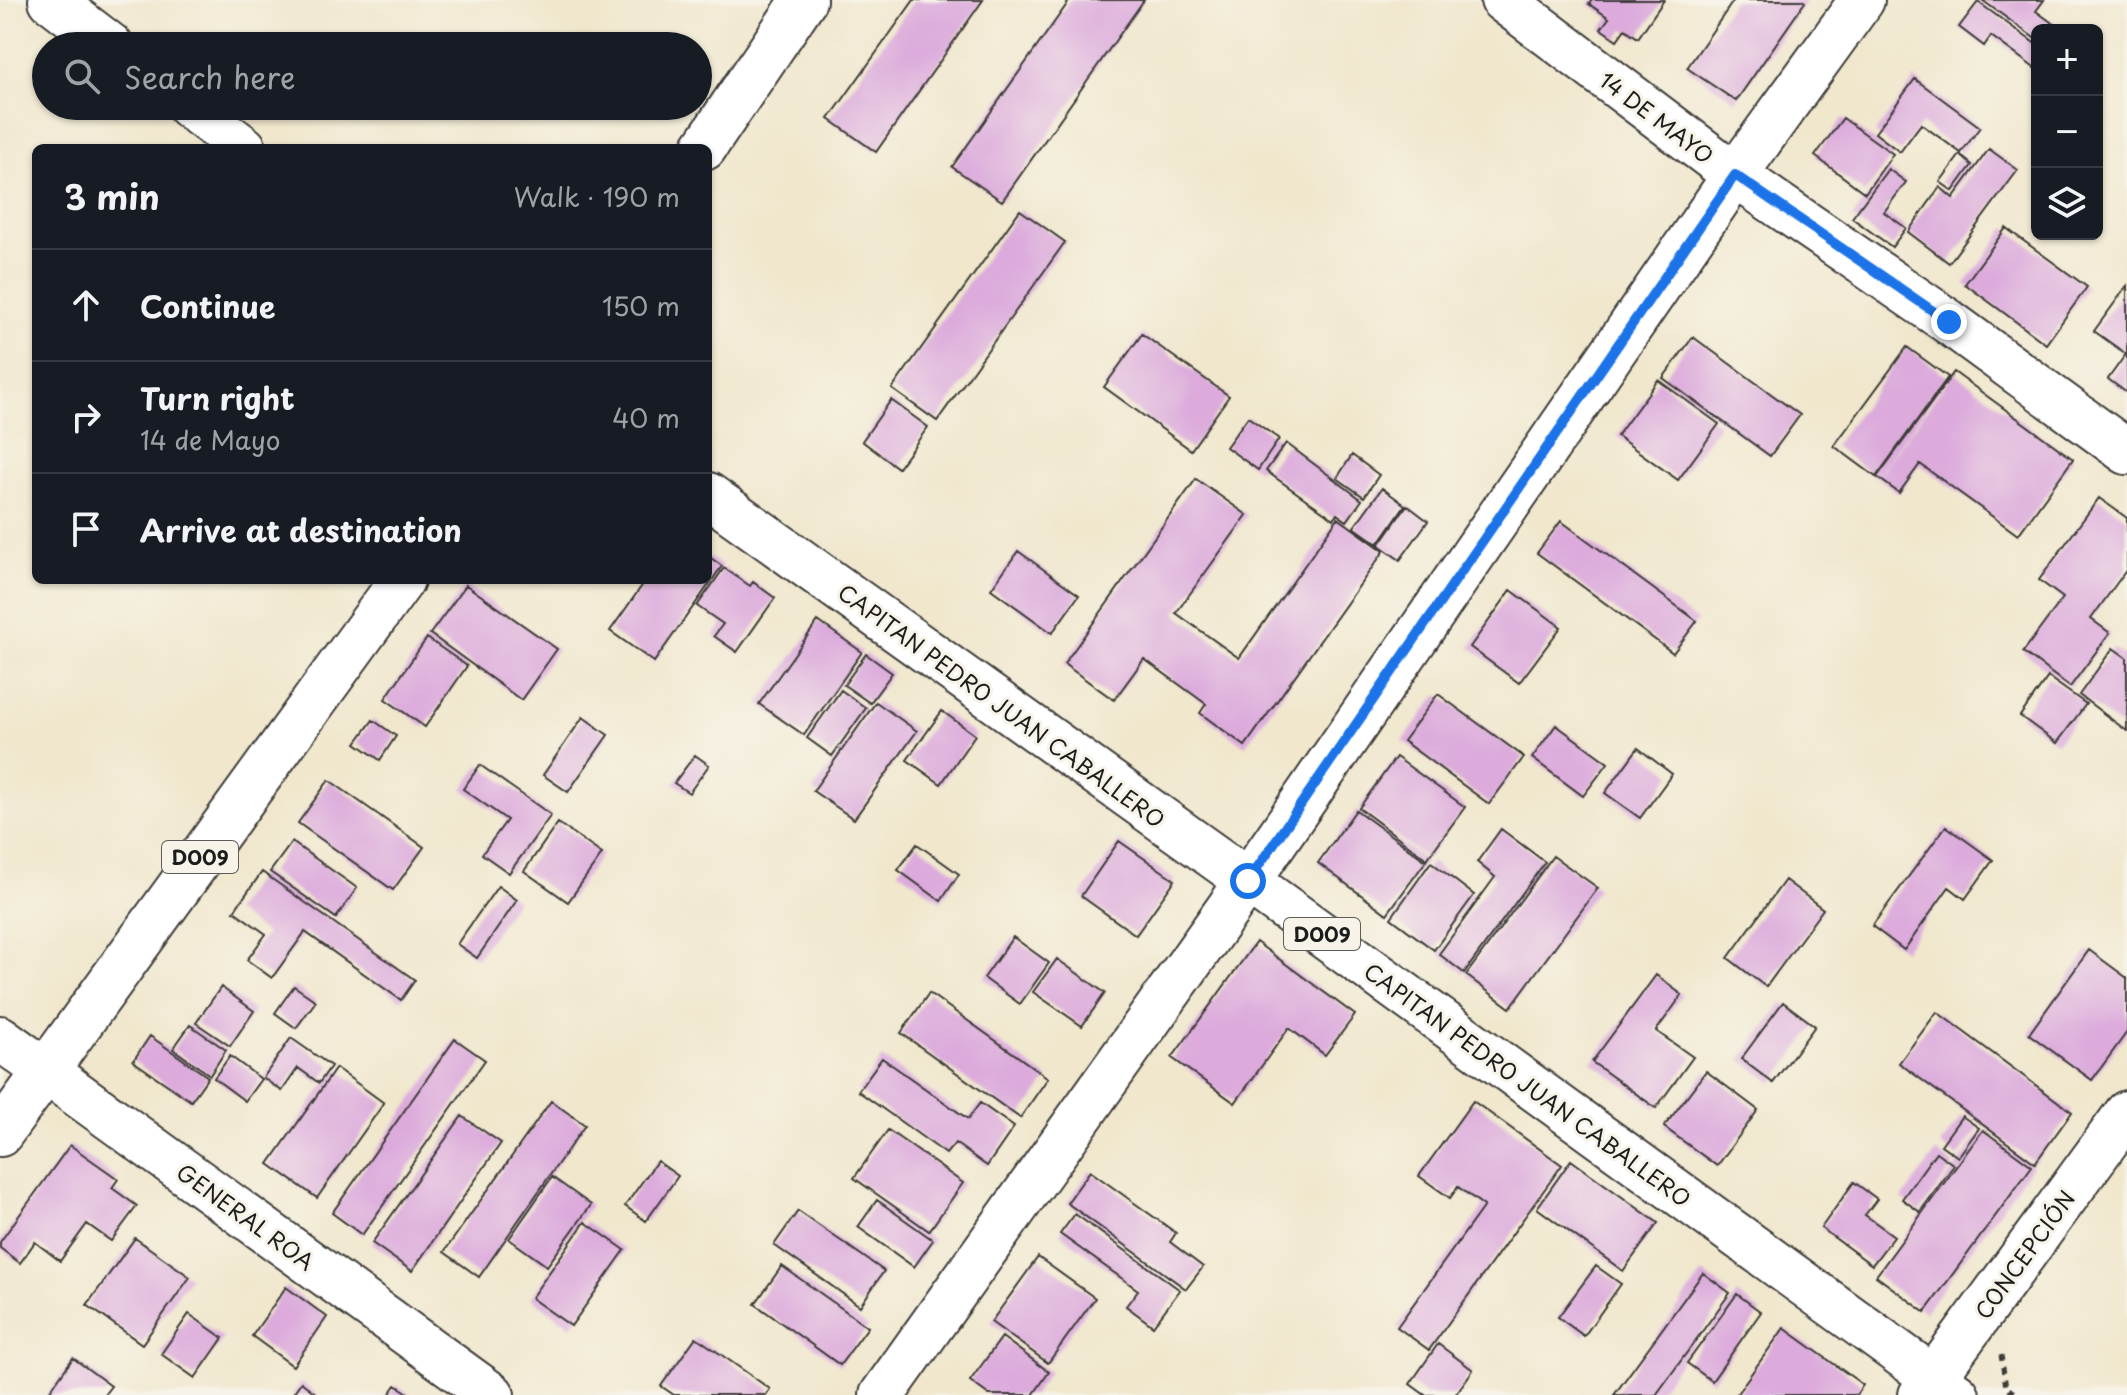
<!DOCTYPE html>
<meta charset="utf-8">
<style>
body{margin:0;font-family:"Playpen Sans",sans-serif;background:#242831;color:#f1f3f6}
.controls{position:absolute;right:24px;top:24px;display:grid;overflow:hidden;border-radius:12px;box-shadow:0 2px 6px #0004}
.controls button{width:72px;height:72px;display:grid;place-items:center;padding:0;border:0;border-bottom:2px solid #363941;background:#171b24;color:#f1f3f6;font:40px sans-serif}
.stop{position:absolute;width:24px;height:24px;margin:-18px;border:6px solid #1a73e8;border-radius:50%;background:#fff}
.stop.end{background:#1a73e8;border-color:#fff;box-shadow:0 2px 8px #0008}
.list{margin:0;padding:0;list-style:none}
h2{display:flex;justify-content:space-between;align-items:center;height:104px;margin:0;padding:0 32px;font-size:34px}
h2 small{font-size:26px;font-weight:400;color:#9ea1a6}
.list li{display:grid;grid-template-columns:52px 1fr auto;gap:24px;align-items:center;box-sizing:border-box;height:112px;padding:0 32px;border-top:2px solid #363941}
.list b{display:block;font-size:30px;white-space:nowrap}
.list p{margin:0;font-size:26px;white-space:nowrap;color:#9ea1a6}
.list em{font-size:26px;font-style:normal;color:#9ea1a6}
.icon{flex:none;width:44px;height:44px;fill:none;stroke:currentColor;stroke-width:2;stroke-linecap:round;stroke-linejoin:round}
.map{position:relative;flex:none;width:2127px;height:1395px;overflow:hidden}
.search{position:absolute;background:#171b24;box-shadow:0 2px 6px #0004;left:32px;top:32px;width:680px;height:88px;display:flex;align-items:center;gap:20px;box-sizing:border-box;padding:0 28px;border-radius:44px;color:#9ea1a6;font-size:30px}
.panel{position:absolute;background:#171b24;box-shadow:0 2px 6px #0004;left:32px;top:144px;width:680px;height:440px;border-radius:12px}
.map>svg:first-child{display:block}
.building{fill:#dcabdc}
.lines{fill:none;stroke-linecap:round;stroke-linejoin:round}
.minor-casing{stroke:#3c3a37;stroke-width:48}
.major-casing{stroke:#3c3a37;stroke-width:48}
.path{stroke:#3c3a37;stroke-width:5;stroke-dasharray:6 6;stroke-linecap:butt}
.minor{stroke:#fff;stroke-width:44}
.major{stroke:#fff;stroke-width:44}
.route{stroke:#1a73e8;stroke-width:10}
.labels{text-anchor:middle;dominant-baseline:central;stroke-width:6;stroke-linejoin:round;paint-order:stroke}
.shield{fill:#f7f3e8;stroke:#5e5c59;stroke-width:2}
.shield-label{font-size:20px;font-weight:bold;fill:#1c1c1c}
.street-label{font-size:22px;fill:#1c1c1c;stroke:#f7f3e8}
</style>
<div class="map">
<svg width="2127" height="1395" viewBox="0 0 2127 1395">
<rect width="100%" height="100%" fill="#f7f3e8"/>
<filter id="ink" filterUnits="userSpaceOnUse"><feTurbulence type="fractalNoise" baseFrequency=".0125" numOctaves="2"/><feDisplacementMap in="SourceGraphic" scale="16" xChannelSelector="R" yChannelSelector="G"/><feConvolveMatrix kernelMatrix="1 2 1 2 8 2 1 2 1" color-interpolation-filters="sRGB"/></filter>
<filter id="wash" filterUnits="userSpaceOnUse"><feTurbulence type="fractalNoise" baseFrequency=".006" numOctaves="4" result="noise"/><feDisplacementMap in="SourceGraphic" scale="32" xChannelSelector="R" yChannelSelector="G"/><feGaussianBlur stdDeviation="1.8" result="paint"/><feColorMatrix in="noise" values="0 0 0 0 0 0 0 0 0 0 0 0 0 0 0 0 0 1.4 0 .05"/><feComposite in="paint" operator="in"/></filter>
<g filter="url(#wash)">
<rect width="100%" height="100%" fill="#f0e7cd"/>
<g id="blocks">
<!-- building -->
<path class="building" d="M914 0H983L876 152 829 119Z
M1070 0H1144L1002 201 952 167Z
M1592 0H1664L1638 38 1625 29 1617 40 1601 29 1609 18 1589 4Z
M1734 0H1802L1805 2 1736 101 1687 68Z
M1982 0H2044L2036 11 2062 30H2037V40Z
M1978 2 2037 45V70L1991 36 1984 46 1959 27Z
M1915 79 1980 127 1961 153 1921 124 1900 152 1875 133Z
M1843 118 1893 154 1865 193 1815 156Z
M1989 149 2018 170 1949 263 1908 232 1940 187 1953 198Z
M1960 155 1972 165 1953 191 1940 182Z
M1888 169 1906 182 1884 212 1906 228 1892 247 1852 218Z
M1020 210 1065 242 937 421 892 389Z
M2006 228 2087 287 2046 344 1965 284Z
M2127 286V393L2108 379 2126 354 2094 331Z
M1142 334 1229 396 1191 450 1104 387Z
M1693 337 1800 415 1770 456 1663 378Z
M1907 347 1948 377 1876 477 1834 446Z
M1954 372 2073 459 2018 535 1920 464 1899 493 1877 477Z
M1658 380 1719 424 1678 480 1617 436Z
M891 400 928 427 898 468 862 441Z
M1248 417 1279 439 1258 470 1226 447Z
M1286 443 1362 500 1347 521 1337 514 1334 519 1266 471Z
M1352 455 1379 475 1364 497 1337 478Z
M1196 479 1247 515 1176 613 1239 658 1338 518 1384 551 1245 746 1200 713 1206 704 1144 659 1114 700 1064 664Z
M1382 488 1405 505 1378 544 1354 527Z
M2099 498 2127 518V569L2091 619 2110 633 2070 687 2023 652 2063 598 2039 580Z
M1407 505 1428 521 1400 560 1379 545Z
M1561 521 1697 621 1673 653 1537 553Z
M1018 551 1079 595 1052 633 991 589Z
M708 556 722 566 654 662 610 631 646 580H708Z
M724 568 750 586 753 582 775 598 737 652 714 636 723 624 697 606Z
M466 585 557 649 521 700 430 634Z
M1511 590 1561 627 1519 683 1470 647Z
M818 621 862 652 804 735 759 704Z
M427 638 467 666 425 727 385 699Z
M2113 648 2127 658V731L2079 695Z
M866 654 892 673 870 703 844 685Z
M2048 677 2086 704 2057 743 2020 716Z
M841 690 866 708 832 756 807 738Z
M1438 694 1524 757 1489 804 1403 741Z
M876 702 917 731 854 819 813 791Z
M942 711 975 735 941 784 907 760Z
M583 717 608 735 568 792 543 775Z
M373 720 396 736 380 760 356 743Z
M1556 725 1608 763 1583 796 1532 758Z
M1638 748 1672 774 1640 818 1605 793Z
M695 755 709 765 689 793 674 783Z
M1396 757 1465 807 1427 859 1359 808Z
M480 765 551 815 509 873 482 854 507 820 463 789Z
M329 780 424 847 393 890 298 823Z
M1356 810 1426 861 1387 914 1318 863Z
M558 823 602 854 568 902 524 871Z
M1946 826 1993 860 1965 899 1949 887 1904 950 1872 926Z
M1501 829 1545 862 1464 973 1439 954 1495 877 1477 862Z
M1119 841 1175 880 1136 935 1081 896Z
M292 842 357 888 336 918 270 872Z
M917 844 959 874 941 901 898 870Z
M1553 856 1598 888 1510 1008 1466 975Z
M1431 862 1474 895 1434 950 1391 918Z
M262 872 415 980 401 1000 305 932 272 978 247 960 266 934 234 911Z
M1785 880 1823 909 1766 987 1728 958Z
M498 886 517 900 477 958 457 944Z
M1013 937 1049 963 1020 1004 984 978Z
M1256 942 1355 1015 1325 1055 1289 1028 1235 1103 1172 1058Z
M2089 950 2127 978V1032L2092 1080 2029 1034Z
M1057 959 1105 993 1082 1026 1033 992Z
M1656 975 1682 995 1656 1031 1693 1057 1656 1108 1592 1062Z
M294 986 316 1001 296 1028 275 1013Z
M221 987 254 1011 230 1046 196 1023Z
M929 993 1048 1078 1020 1118 901 1033Z
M1783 1002 1815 1026 1773 1083 1741 1059Z
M1937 1012 2072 1112 2035 1163 1899 1063Z
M190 1025 226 1050 210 1075 173 1049Z
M150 1036 208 1077 191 1101 133 1061Z
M291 1038 331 1066 319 1083 298 1068 282 1091 263 1078Z
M455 1039 485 1060 362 1235 332 1213Z
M230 1056 261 1079 245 1101 214 1078Z
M882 1058 968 1119 980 1103 1014 1127 987 1166 955 1143 946 1154 858 1091Z
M336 1068 384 1103 317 1198 269 1164Z
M1706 1071 1758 1110 1717 1166 1664 1127Z
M551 1101 585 1125 479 1277 444 1252Z
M1473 1101 1562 1165 1429 1350 1397 1327 1484 1206 1458 1187 1450 1198 1419 1176Z
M462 1116 501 1143 412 1271 372 1243Z
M1962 1116 1979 1128 1958 1157 1941 1145Z
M888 1130 963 1183 929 1231 854 1178Z
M1983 1130 2032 1166 1925 1312 1876 1276Z
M70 1145 118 1179 112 1188 137 1206 111 1241 87 1224 60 1261 35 1242 20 1263 0 1248V1242Z
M1936 1152 1954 1165 1920 1212 1902 1199Z
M1571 1160 1658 1223 1623 1271 1537 1208Z
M657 1161 678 1176 646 1221 625 1206Z
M1090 1171 1176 1233 1170 1242 1203 1267 1186 1289 1067 1203Z
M552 1177 591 1205 547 1266 509 1239Z
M1854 1182 1877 1199 1865 1215 1894 1236 1872 1265 1821 1228Z
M877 1200 933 1240 914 1267 858 1227Z
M798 1211 884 1271 860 1306 774 1245Z
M1075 1214 1180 1290 1153 1326 1126 1306 1138 1290 1060 1234Z
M585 1222 625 1250 571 1326 531 1298Z
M135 1238 190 1277 142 1344 87 1305Z
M1038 1257 1095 1298 1048 1363 991 1322Z
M782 1266 868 1327 840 1365 755 1304Z
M1596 1266 1621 1284 1584 1336 1558 1317Z
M1703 1273 1730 1293 1656 1395H1614Z
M286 1287 327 1317 293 1366 252 1336Z
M1737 1294 1761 1312 1712 1381 1687 1363Z
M189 1314 223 1338 195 1378 161 1354Z
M1784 1328 1863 1385 1856 1395H1736Z
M696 1337 770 1389 766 1395H674L661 1386Z
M1002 1337 1049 1372 1033 1395H989L970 1381Z
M1438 1344 1473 1370 1455 1395H1425L1410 1384Z
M73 1358 111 1386 104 1395H47Z
M301 1382 318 1395H292Z
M396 1385 411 1395H389Z"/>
</g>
</g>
<g filter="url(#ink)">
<use href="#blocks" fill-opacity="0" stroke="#3c3a37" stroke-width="2"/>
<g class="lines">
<!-- minor casing -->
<g class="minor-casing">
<path id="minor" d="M51 0 111 46
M1503 0 1735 175 1949 322 2127 452
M189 106 244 148
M0 1038 492 1395
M882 1395 1248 881 1735 175 1862 0
M1921 1395 2127 1113"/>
</g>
<!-- major casing -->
<g class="major-casing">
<path id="major" d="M704 148 804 0
M708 495 1248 881 1957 1395
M0 1134 402 580"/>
</g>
<!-- path -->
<path class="path" d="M2001 1355 2006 1387 2017 1395"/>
<!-- minor -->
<use href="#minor" class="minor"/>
<!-- major -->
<use href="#major" class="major"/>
</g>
</g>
<g class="lines" filter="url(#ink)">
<!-- route -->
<path class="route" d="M1248 881 1735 175 1949 322"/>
</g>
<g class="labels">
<!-- shield labels -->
<g class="shield">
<rect x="162" y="841" width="76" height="32" rx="6"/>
<rect x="1284" y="918" width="76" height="32" rx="6"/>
</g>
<g class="shield-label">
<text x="200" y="857">D009</text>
<text x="1322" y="934">D009</text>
</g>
<!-- street labels -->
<g class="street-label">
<text transform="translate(1657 117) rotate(37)">14 DE MAYO</text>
<text transform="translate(1002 705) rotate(36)">CAPITAN PEDRO JUAN CABALLERO</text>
<text transform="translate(1528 1084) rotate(36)">CAPITAN PEDRO JUAN CABALLERO</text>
<text transform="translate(246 1216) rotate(36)">GENERAL ROA</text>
<text transform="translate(2024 1254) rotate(-54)">CONCEPCIÓN</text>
</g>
</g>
</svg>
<div class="controls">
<button>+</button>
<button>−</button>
<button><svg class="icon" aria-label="layers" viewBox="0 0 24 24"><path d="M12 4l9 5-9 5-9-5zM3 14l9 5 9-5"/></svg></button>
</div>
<div class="stop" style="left:1248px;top:881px"></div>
<div class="stop end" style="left:1949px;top:322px"></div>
<div class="search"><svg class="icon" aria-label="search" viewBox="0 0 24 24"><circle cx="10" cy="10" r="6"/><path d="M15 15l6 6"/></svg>Search here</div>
<section class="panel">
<h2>3 min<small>Walk · 190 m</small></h2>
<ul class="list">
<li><svg class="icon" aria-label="ahead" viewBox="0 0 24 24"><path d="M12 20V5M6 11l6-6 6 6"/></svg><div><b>Continue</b></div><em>150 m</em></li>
<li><svg class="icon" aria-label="right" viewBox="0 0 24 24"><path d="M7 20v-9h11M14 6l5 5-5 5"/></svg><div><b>Turn right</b><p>14 de Mayo</p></div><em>40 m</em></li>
<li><svg class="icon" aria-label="arrive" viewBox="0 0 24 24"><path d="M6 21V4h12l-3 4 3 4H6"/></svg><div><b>Arrive at destination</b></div></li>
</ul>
</section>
</div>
